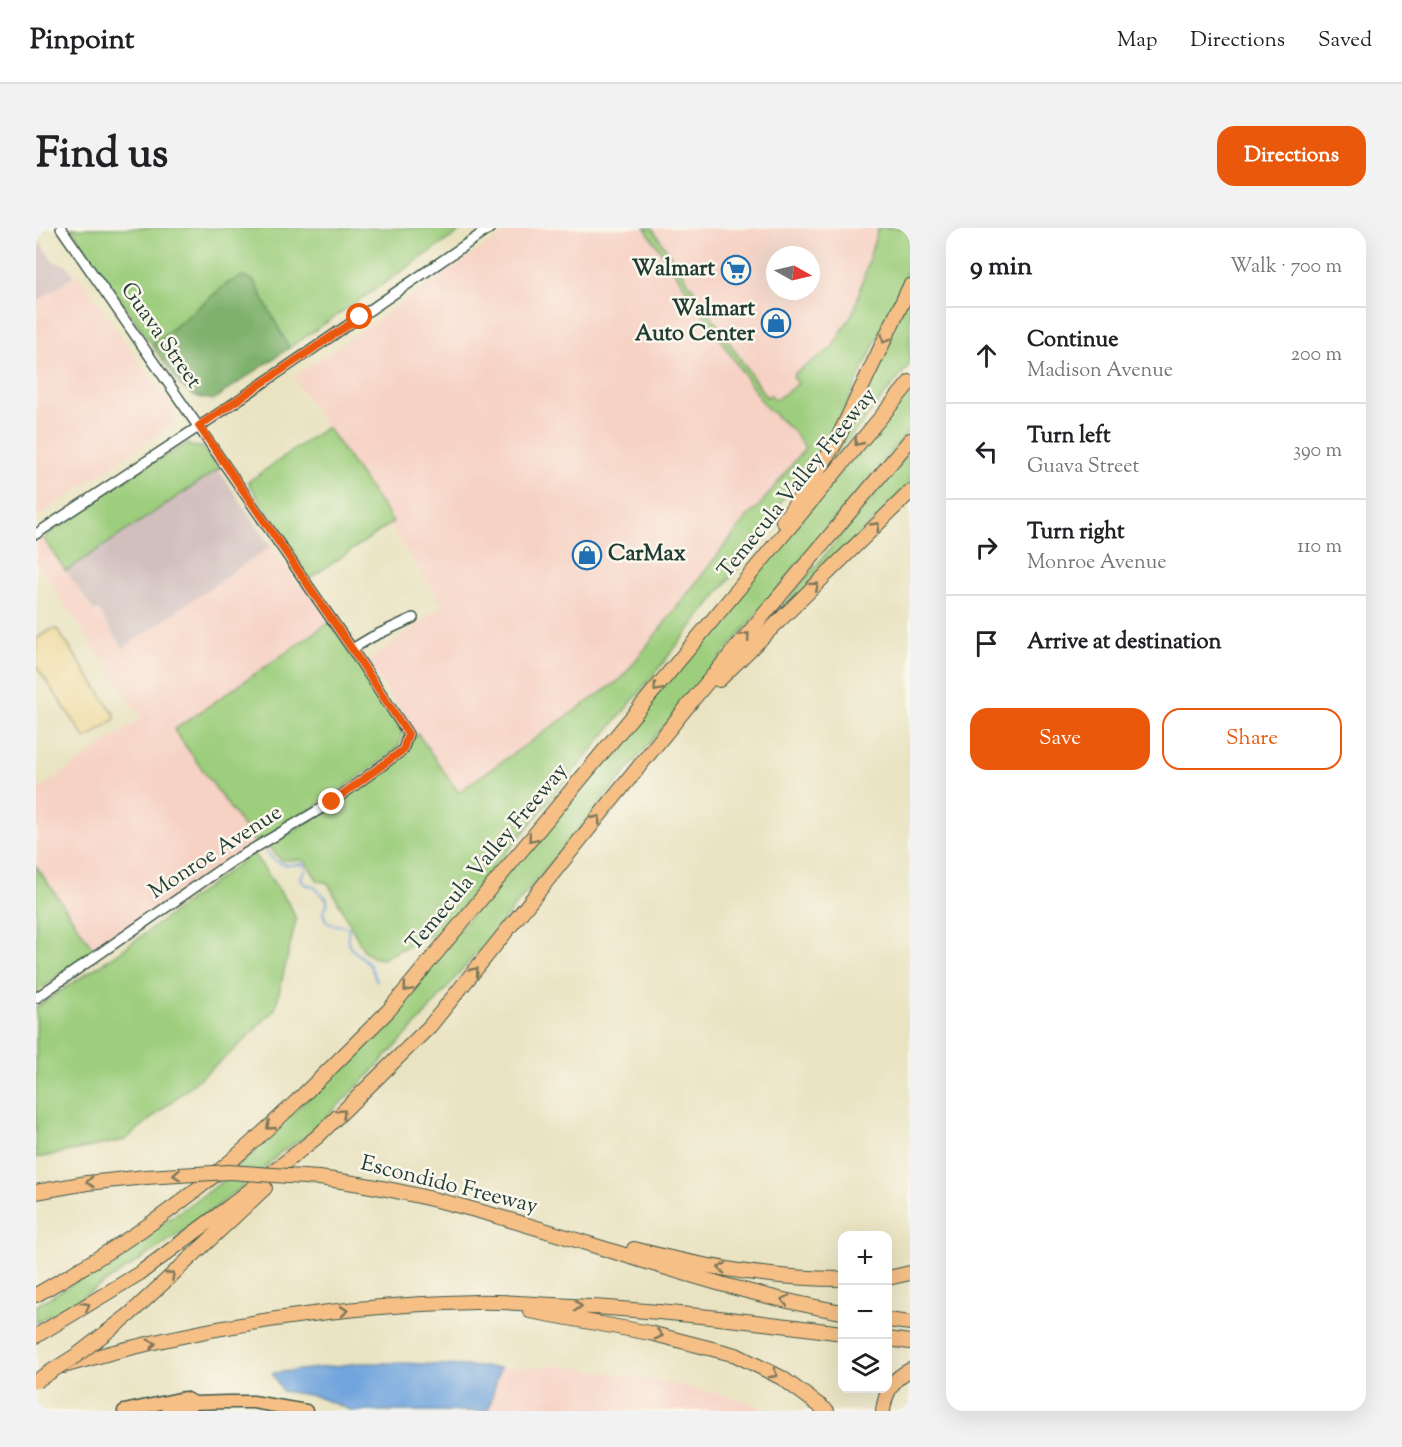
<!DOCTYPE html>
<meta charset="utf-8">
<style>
body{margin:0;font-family:"Sorts Mill Goudy",serif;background:#f2f2f2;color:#202124}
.controls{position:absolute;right:18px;bottom:18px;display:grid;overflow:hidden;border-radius:12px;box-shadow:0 6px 24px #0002}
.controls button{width:54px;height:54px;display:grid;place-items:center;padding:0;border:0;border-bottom:2px solid #e0e0e0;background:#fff;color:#202124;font:30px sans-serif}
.compass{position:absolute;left:730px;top:18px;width:54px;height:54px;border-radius:50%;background:#fff;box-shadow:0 6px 24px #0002;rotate:98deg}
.stop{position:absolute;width:18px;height:18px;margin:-14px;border:4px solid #ea580c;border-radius:50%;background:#fff}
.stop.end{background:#ea580c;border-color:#fff;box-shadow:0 2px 6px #0008}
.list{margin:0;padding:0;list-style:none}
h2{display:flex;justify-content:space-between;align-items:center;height:78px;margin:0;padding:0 24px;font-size:26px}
h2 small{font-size:20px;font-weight:400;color:#757577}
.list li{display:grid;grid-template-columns:39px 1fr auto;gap:18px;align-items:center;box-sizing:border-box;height:96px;padding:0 24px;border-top:2px solid #e0e0e0}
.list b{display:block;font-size:22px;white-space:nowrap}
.list p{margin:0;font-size:20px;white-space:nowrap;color:#757577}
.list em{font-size:20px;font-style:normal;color:#757577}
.actions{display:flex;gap:12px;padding:18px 24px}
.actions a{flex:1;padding:14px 0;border:2px solid #ea580c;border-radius:18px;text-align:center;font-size:21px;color:#ea580c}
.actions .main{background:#ea580c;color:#fff}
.icon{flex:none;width:33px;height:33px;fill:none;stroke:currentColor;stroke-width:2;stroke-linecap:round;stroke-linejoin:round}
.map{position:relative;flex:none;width:874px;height:1183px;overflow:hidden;border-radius:18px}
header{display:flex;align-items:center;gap:36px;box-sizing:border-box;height:84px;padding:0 30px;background:#fff;border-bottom:2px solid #e0e0e0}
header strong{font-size:28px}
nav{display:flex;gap:33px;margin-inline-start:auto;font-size:21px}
.intro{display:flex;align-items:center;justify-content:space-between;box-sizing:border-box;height:144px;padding:0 36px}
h1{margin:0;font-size:42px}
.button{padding:15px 27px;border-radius:18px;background:#ea580c;color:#fff;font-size:21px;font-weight:700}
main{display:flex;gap:36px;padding:0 36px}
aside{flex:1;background:#fff;border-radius:18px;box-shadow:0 6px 24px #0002}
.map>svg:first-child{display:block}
.built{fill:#f6d2c4;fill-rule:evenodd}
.industrial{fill:#d1bfbe}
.green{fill:#9dce7d;stroke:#5e8658;stroke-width:1.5}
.forest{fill:#7eb16c;stroke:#4e7750;stroke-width:1.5}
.sand{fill:#eeda9e;stroke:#868c69;stroke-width:1.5}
.water{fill:#71a4dd;stroke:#487088;stroke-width:1.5}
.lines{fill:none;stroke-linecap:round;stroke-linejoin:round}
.stream{stroke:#71a4dd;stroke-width:2}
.minor-casing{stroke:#3d5649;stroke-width:12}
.major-casing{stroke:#3d5649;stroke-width:15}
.highway-casing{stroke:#3d5649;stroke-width:16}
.minor{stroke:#fff;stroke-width:9}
.major{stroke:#f5bf86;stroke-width:12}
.highway{stroke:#f5bf86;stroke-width:14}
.highway-bridge-casing{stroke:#3d5649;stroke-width:16;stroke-linecap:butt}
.highway-bridge{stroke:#f5bf86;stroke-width:14}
.oneway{stroke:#7f7859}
.route{stroke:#ea580c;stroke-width:8}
.labels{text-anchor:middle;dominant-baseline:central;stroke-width:5;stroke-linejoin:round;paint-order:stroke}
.poi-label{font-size:22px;font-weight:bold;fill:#1f3d34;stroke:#fbf7ec;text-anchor:end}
.street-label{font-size:22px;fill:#1f3d34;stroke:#fbf7ec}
</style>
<header>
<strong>Pinpoint</strong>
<nav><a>Map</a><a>Directions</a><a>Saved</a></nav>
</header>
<div class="intro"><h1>Find us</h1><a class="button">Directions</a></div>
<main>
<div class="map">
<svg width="874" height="1183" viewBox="0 0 874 1183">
<rect width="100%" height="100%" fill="#fbf7ec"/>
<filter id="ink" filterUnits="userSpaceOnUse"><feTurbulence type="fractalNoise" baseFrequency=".0167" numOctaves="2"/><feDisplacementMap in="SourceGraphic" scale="12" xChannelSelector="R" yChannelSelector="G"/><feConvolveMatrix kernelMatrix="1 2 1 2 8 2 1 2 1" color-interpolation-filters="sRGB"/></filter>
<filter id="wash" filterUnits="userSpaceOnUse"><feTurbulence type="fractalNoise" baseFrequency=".008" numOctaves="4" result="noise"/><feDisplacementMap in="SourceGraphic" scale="24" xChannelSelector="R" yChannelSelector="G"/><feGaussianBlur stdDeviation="1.35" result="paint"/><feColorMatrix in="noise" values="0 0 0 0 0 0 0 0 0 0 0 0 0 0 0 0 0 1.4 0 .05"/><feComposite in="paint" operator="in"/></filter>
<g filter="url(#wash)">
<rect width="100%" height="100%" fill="#e9e3c1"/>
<!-- built -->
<path class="built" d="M476 0H852L812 122 729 178 757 203 770 220 724 277 711 289 586 450 422 565 331 434 407 377 353 297 356 294 257 149ZM739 27H775V63H739Z
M42 46 129 171 134 174 139 187 138 195 0 290V74Z
M7 310 58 384 61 382 87 420 235 318 263 357H268L294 394 138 502 219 615 174 642 59 723 0 638V563L106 490 0 334V314Z
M529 1138 623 1153 692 1168 736 1183H452L464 1140Z"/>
<!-- industrial -->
<path class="industrial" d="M0 8 18 34 31 37 38 48 0 74Z
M182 241 235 318 87 420 62 382 59 384 30 343Z"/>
<!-- green -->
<path class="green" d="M35 0H429L253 120 218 53 192 55 116 117Z
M609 0H616L730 169 735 167 739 172 762 156 757 148 759 145 796 120 818 83 842 0H874V38L797 207 776 242 765 246 761 250 702 340 603 465 402 707 397 706 345 731 336 729 328 723 292 655 282 653 270 634 265 632H245L231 617 257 603 312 567 370 523 377 511 382 506 422 564 586 450 711 289 724 277 769 220 757 203 729 178Z
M874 62V136L795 233Z
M874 161V201L387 789 335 845 271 908 246 923 225 943H197L241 904V899L289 855 332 811Z
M291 199 357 294 273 351 212 254Z
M152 215 154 218 165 219 184 240 30 343 7 310 100 244Z
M874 224V256L759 372 736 391Z
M294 394 364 500C368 510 364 516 358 524 312 557 268 588 219 615L138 502Z
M217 625 255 679 260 692 239 781 199 821 89 912 0 930V779L81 726Z
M0 638 59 723 0 764Z
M196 947H221C151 1003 78 1052 0 1095V1078L67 1037Z"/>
<!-- forest -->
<path class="forest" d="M207 48 218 53 253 120 177 172 158 168 145 158 116 117 192 55Z"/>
<!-- sand -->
<path class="sand" d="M21 401 79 487 78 492 50 511 0 438V411L14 402Z"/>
<!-- water -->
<path class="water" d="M325 1135H368L464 1140 452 1183H317L279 1168 246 1163 236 1145Z"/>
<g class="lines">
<!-- stream -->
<path class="stream" d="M226 619C233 628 242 638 255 637 261 636 264 635 270 638V642L266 647 265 652 269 656 277 658 291 671V677L287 684C291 704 302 693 313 700 308 726 320 720 332 735 336 740 338 747 341 753"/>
</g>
</g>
<g filter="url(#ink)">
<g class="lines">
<!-- minor casing -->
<g class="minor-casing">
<path id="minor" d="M0 306 176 190 454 0
M316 421 336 409 377 390
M0 770 195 634 296 574 367 522 372 506 316 421 25 0"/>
</g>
<!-- major casing -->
<g class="major-casing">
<path id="major" d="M88 1183 148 1170 159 1175
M132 1183 147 1181 159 1175 191 1174H217L270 1183"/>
</g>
<!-- highway casing -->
<g class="highway-casing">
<path id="highway" d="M747 293 774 256 800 214 874 58
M683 452 874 264
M283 950C463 972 629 1053 806 1084
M0 964 51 955 110 949
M598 1021C666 1039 736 1051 806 1051
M852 1050 874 1045
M0 1067C55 1035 110 1002 160 962 229 907 291 844 353 782L874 154
M494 1083 614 1105 700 1127 746 1150 791 1183
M93 1087 229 960
M852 1092 874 1095
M0 1108 104 1045 194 978 281 909 394 798 659 469 874 212
M852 1111 874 1114
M27 1138C160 1099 301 1077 440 1074 465 1073 491 1076 517 1077 614 1081 710 1092 806 1105
M847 1183C849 1165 857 1150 874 1142"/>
</g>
<!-- minor -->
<use href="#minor" class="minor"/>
<!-- major -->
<use href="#major" class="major"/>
<!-- highway -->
<use href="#highway" class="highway"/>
<!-- highway-bridge casing -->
<g class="highway-bridge-casing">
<path id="highway-bridge" d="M110 949 193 944 283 950
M0 1153 41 1127 93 1087"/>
</g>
<!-- highway-bridge -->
<use href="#highway-bridge" class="highway-bridge"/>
</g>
<!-- one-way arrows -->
<defs><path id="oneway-chevron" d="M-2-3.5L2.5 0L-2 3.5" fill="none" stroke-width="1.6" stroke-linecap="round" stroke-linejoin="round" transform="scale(1.5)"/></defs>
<g class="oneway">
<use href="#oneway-chevron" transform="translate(849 111) rotate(115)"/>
<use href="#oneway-chevron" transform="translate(822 214) rotate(129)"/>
<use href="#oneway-chevron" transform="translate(840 298) rotate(-46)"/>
<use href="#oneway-chevron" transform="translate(779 358) rotate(-41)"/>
<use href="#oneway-chevron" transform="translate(710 408) rotate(-50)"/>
<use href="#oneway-chevron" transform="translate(621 460) rotate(130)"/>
<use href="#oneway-chevron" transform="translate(561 591) rotate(-51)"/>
<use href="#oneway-chevron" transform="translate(496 610) rotate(130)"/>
<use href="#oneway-chevron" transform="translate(439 743) rotate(-51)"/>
<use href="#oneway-chevron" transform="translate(371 760) rotate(130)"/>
<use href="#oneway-chevron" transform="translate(306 885) rotate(-44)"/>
<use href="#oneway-chevron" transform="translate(234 898) rotate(139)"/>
<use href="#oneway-chevron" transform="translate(141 947) rotate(177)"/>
<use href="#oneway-chevron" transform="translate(54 954) rotate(173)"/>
<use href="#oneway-chevron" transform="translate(686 1040) rotate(-171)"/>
<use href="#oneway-chevron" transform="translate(135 1047) rotate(-43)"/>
<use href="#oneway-chevron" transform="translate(749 1072) rotate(-167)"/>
<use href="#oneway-chevron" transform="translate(50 1078) rotate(-31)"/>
<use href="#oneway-chevron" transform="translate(542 1078) rotate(3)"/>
<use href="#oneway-chevron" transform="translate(308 1083) rotate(-6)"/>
<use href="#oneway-chevron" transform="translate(623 1107) rotate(14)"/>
<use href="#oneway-chevron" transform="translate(116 1116) rotate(-13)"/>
<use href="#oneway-chevron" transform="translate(738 1146) rotate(28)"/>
</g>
</g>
<g class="lines" filter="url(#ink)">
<!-- route -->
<path class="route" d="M296 574 367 522 372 506 316 421 163 198 324 89"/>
</g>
<!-- icons -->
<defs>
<g id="supermarket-ring" transform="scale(1.5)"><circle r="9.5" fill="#fbf7ec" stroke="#1f6fb2" stroke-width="1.5"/><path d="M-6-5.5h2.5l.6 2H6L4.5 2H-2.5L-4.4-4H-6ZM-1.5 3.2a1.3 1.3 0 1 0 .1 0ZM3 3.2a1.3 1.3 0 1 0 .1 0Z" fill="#1f6fb2"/></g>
<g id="shop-ring" transform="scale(1.5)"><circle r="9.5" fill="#fbf7ec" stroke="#1f6fb2" stroke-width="1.5"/><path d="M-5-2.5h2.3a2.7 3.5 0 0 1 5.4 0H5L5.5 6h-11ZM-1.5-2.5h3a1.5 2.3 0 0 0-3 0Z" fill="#1f6fb2"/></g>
</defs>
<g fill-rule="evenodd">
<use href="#supermarket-ring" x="700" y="42"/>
<use href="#shop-ring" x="740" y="95"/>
<use href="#shop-ring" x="551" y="327"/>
</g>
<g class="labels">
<!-- poi labels -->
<g class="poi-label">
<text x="679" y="42">Walmart</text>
<text x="719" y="82">Walmart<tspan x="719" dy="25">Auto Center</tspan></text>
<text x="572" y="327" text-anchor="start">CarMax</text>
</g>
<!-- street labels -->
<g class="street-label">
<text transform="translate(124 108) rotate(55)">Guava Street</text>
<text transform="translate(762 256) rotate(-51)">Temecula Valley Freeway</text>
<text transform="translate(180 625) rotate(-33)">Monroe Avenue</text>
<text transform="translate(452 630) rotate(-50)">Temecula Valley Freeway</text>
<text transform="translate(413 958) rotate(14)">Escondido Freeway</text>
</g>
</g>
</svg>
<div class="controls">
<button>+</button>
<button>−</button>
<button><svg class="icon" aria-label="layers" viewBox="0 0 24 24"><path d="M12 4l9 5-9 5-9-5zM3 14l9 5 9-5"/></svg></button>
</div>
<svg class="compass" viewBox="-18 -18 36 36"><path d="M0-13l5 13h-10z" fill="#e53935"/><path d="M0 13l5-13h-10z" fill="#757577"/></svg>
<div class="stop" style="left:324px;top:89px"></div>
<div class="stop end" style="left:296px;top:574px"></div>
</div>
<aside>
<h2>9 min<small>Walk · 700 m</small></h2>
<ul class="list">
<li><svg class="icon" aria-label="ahead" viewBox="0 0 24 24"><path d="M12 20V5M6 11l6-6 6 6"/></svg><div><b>Continue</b><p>Madison Avenue</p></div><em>200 m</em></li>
<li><svg class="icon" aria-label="left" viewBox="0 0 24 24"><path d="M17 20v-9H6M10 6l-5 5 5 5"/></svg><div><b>Turn left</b><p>Guava Street</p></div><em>390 m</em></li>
<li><svg class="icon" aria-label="right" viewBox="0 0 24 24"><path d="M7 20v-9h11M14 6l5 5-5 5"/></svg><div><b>Turn right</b><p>Monroe Avenue</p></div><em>110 m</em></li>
<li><svg class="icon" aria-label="arrive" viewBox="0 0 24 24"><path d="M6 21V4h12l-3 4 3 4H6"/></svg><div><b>Arrive at destination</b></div></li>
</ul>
<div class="actions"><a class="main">Save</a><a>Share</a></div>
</aside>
</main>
